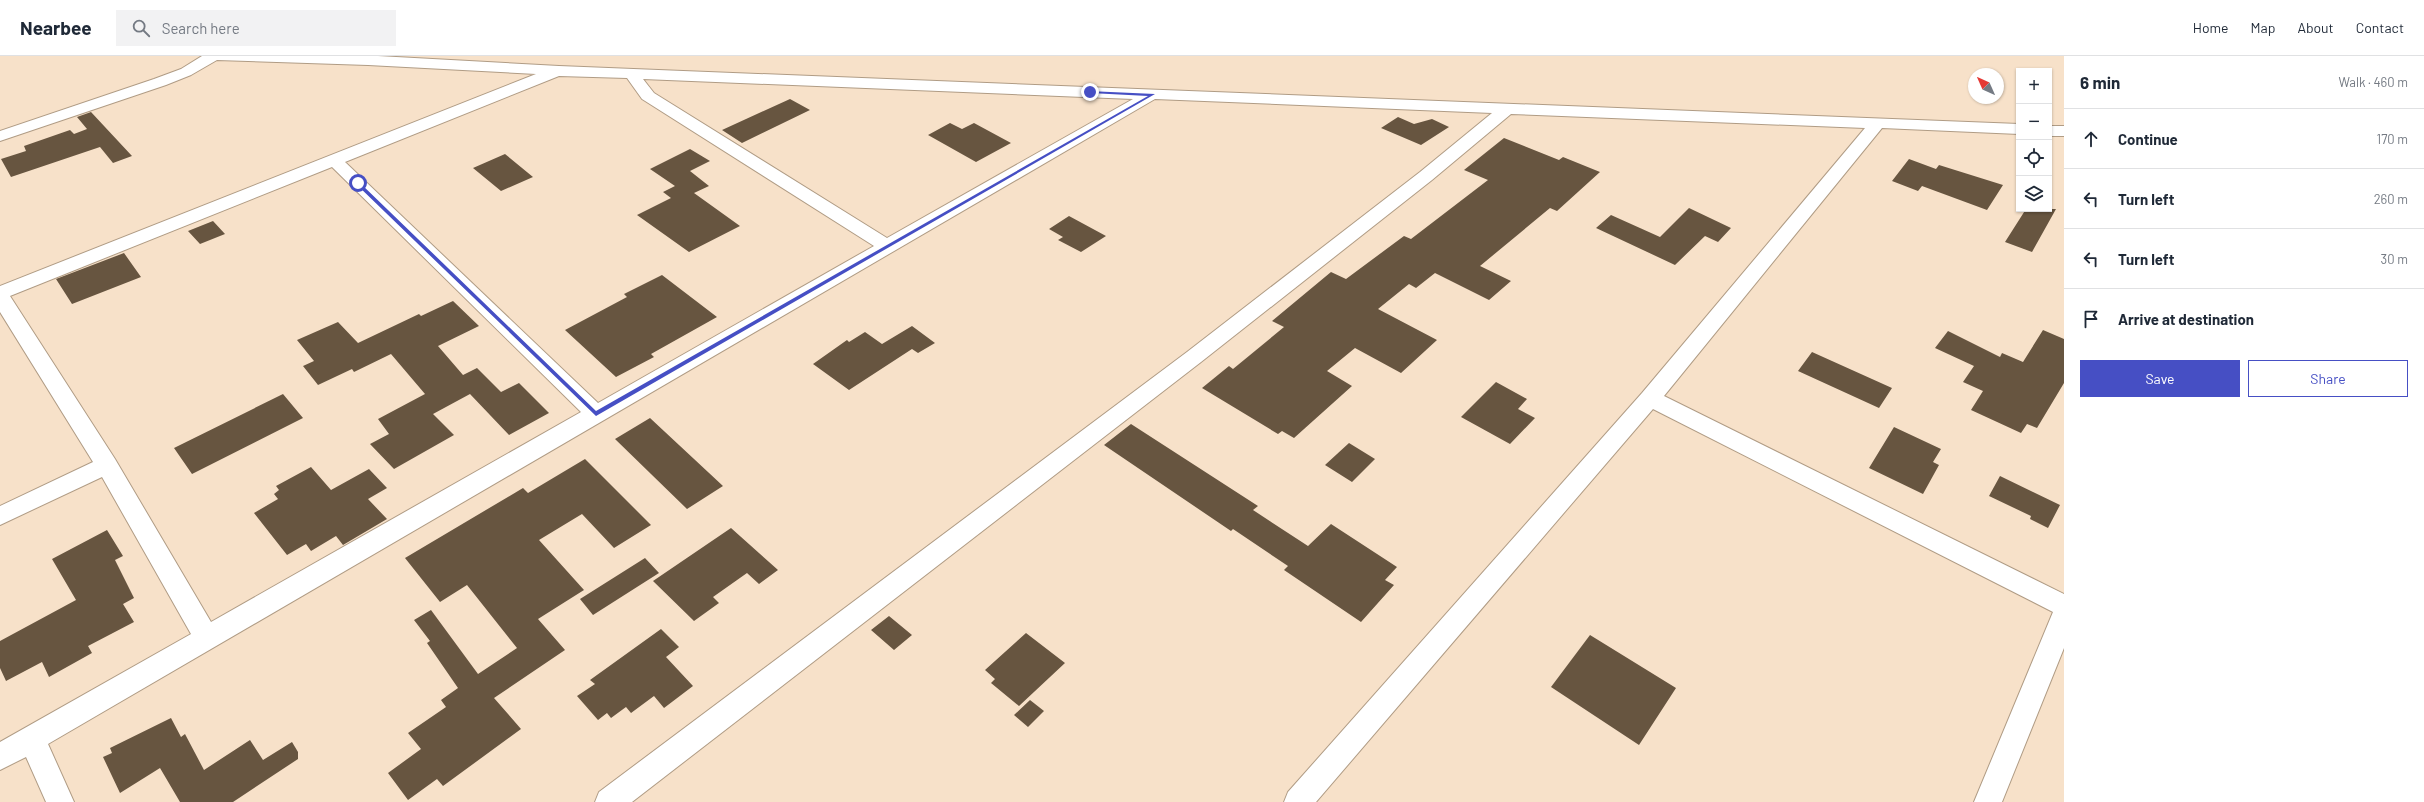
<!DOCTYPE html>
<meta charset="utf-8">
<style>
body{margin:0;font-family:Barlow,sans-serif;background:#f2f2f3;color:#1f2937}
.controls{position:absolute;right:12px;top:12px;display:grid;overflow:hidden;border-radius:0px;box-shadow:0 1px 3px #0004}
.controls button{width:36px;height:36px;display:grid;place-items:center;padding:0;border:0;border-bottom:1px solid #e0e1e3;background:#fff;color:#1f2937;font:20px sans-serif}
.compass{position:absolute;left:1968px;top:12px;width:36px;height:36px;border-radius:50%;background:#fff;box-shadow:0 1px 3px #0004;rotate:315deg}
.stop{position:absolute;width:12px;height:12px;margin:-9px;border:3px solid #464fc4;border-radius:50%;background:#fff}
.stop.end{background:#464fc4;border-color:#fff;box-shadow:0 1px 4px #0008}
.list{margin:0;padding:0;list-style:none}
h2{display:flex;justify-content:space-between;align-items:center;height:52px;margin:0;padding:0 16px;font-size:17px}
h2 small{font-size:13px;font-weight:400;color:#747a83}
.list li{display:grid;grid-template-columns:26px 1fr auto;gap:12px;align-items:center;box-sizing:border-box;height:60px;padding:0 16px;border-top:1px solid #e0e1e3}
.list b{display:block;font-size:15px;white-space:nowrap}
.list em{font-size:13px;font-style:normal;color:#747a83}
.actions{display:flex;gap:8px;padding:12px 16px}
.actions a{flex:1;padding:9px 0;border:1px solid #464fc4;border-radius:0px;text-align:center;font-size:14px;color:#464fc4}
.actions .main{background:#464fc4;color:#fff}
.icon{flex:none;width:22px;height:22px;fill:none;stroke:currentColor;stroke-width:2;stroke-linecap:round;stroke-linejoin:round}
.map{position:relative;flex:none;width:2064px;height:746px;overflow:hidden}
header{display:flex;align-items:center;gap:24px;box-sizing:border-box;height:56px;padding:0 20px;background:#fff;border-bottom:1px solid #e0e1e3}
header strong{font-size:19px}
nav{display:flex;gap:22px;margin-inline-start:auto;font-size:14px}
.search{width:280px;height:36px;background:#f2f2f3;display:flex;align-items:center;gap:10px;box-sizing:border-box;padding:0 14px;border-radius:0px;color:#747a83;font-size:15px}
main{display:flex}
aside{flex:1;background:#fff}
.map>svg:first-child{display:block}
.building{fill:#675540}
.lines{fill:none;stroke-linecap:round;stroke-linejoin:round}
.street-casing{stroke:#b09c85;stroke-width:2}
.street{fill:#fff;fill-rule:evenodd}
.route{fill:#464fc4}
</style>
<header>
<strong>Nearbee</strong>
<div class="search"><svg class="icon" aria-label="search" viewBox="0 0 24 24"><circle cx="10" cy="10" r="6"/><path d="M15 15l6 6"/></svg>Search here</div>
<nav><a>Home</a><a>Map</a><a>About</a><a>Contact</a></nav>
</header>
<main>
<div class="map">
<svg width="2064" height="746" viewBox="0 0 2064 746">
<rect width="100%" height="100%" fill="#f7e1c9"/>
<!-- building -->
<path class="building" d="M790 43 810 54 742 87 722 74Z
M91 56 132 100 113 107 100 91 11 121 1 103 26 95 24 90 70 74 74 78 87 73 77 61Z
M1398 61 1414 68 1432 63 1449 71 1421 89 1381 72Z
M950 67 962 73 974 67 1011 87 976 106 928 79Z
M1504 82 1559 104 1563 101 1600 116 1557 155 1550 152 1480 210 1511 225 1489 244 1435 217 1416 232 1409 228 1378 253 1437 284 1401 317 1355 292 1327 315 1352 330 1294 382 1282 375 1278 378 1202 332 1229 310 1233 313 1284 271 1272 265 1331 216 1346 223 1404 180 1411 183 1488 124 1464 114Z
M690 93 710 105 690 115 709 130 694 137 740 170 689 196 637 159 671 142 663 136 675 130 650 113Z
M505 98 533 121 501 135 473 112Z
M1909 103 1936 113 1939 109 2003 129 1987 154 1922 130 1918 135 1892 125Z
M1689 152 1731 172 1718 186 1705 180 1675 209 1596 172 1611 159 1660 181Z
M2026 153H2056L2032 196 2005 186Z
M1069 160 1106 180 1081 196 1058 184 1063 181 1049 173Z
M213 165 225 178 200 188 188 175Z
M124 197 141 221 72 248 56 223Z
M662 219 717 261 651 298 654 301 616 321 565 274 627 241 624 238Z
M453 245 479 270 438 290 463 319 477 312 501 336 519 327 549 357 509 379 470 338 433 358 454 379 394 413 370 388 389 378 378 363 425 338 391 298 354 316 352 313 318 329 303 310 314 305 297 284 338 266 358 287 419 258 421 260Z
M912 270 935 287 918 297 912 293 849 334 813 308 847 284 849 286 865 276 882 288Z
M2043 274 2064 283V327L2037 372 2027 368 2021 377 1971 354 1983 335 1963 326 1974 310 1935 292 1948 275 2000 301 2002 297 2023 306Z
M1812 296 1892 332 1879 352 1798 315Z
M1496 326 1527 343 1518 353 1535 362 1510 388 1461 361Z
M283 338 303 362 192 418 174 392Z
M650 362 723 430 687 453 615 383Z
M1131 368 1258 450 1253 454 1308 490 1331 468 1397 511 1385 524 1394 529 1361 566 1284 514 1288 510 1233 473 1231 475 1104 389Z
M1894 371 1941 393 1933 406 1939 409 1923 438 1869 412Z
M1349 387 1375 403 1352 426 1325 409Z
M585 403 651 469 614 492 582 458 539 484 584 534 538 563 565 594 494 642 521 673 443 730 437 723 408 744 388 717 421 693 408 677 446 651 441 644 458 632 427 587 430 585 414 564 431 554 478 618 517 592 467 529 440 546 405 502 523 432 528 437Z
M311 411 331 434 369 413 387 432 368 443 387 463 343 489 336 480 311 495 306 488 287 499 254 457 278 443 274 438 279 434 276 430Z
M2000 420 2060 449 2048 472 2030 463 2031 460 1989 440Z
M731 472 778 514 759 528 747 517 713 541 719 547 694 565 653 525Z
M107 474 123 500 115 504 134 542 123 548 134 566 88 590 92 597 49 621 42 606 6 625 0 612V585L76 544 52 503Z
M645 502 659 517 593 559 580 543Z
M889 560 912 579 894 594 871 574Z
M661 573 679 591 666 601 693 630 664 652 654 640 631 657 626 651 611 662 607 657 598 664 577 640 595 628 590 624Z
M1026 577 1065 607 1019 650 991 627 995 623 985 614Z
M1590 579 1676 632 1639 689 1551 631Z
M1030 644 1044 655 1028 671 1014 659Z
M171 662 181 681 185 678 204 714 250 684 263 704 292 686 298 696V703L233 746H180L160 712 120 737 103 701 112 697 110 692Z"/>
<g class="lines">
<!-- street casing -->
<g class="street-casing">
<path id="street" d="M202 0H378L559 10 2019 68V78L1882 72 1664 340 2064 538V592L2002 746H1974L2053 556 1653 353 1316 746H1284L1288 736 1642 337 1865 72 1511 58 1432 124 1201 306 632 746H595L599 736 1187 296 1420 116 1492 57 1155 43 48 688 74 746H46L26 701 0 714V686L191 578 102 421 0 469V450L93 406 0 256V230L536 18 368 9 217 4 191 19 166 29 0 85V75L154 23 181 13ZM559 20 627 22 642 43 874 190 598 347 345 106ZM643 23 1133 43 887 182 654 37ZM332 111 581 356 211 566 115 403 10 240Z
M2049 70H2064V80H2049Z"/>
</g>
<!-- street -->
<use href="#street" class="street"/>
</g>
<!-- route -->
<path class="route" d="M1088 35 1155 38 596 360 355 127 359 126 596 355 1148 40 1090 37Z"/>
</svg>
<div class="controls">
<button>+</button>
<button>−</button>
<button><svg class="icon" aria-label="locate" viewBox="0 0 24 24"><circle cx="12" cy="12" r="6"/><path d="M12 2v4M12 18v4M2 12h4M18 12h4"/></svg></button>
<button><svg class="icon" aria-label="layers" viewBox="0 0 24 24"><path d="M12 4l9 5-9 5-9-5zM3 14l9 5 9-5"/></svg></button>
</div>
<svg class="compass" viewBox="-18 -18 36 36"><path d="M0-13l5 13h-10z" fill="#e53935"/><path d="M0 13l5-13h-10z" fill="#747a83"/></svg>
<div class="stop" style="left:358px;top:127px"></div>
<div class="stop end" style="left:1090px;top:36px"></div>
</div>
<aside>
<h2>6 min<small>Walk · 460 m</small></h2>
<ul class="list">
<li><svg class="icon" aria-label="ahead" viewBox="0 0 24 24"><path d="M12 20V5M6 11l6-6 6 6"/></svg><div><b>Continue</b></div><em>170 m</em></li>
<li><svg class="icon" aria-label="left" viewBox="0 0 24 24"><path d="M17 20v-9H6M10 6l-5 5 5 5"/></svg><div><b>Turn left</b></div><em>260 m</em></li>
<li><svg class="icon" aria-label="left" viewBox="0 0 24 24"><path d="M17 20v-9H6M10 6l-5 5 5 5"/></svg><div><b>Turn left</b></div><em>30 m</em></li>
<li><svg class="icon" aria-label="arrive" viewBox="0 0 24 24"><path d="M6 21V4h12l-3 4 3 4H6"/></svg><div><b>Arrive at destination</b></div></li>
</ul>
<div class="actions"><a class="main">Save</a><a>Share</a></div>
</aside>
</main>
